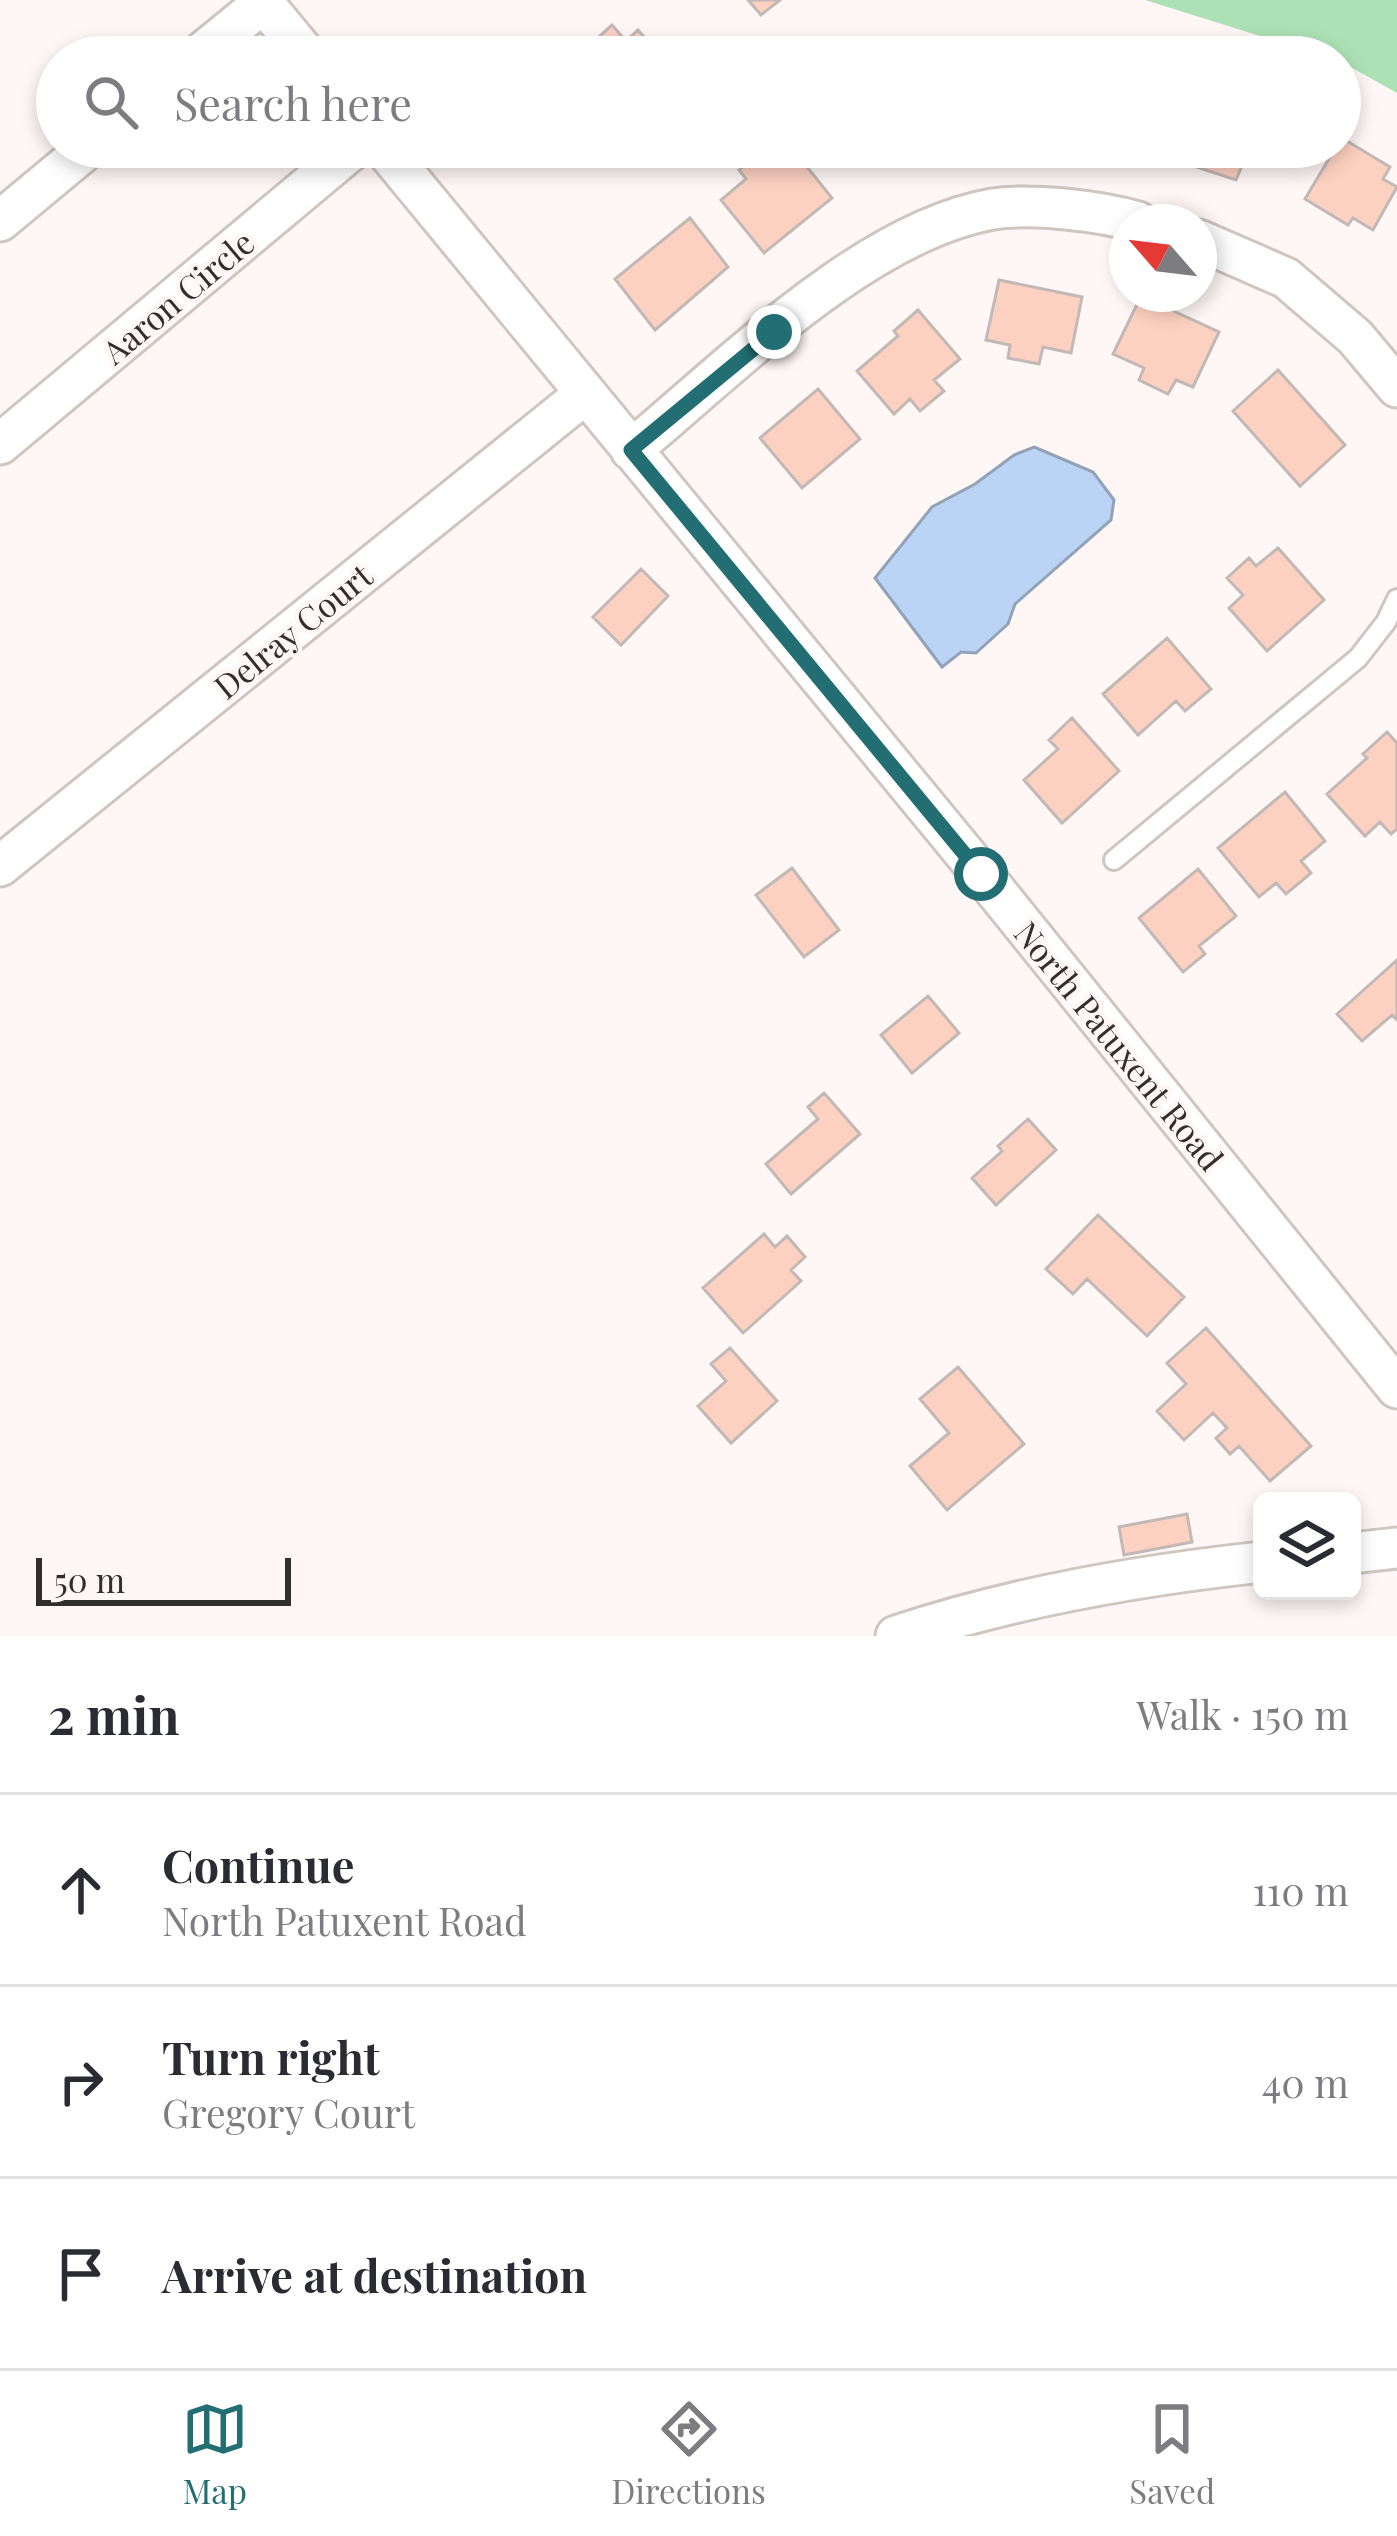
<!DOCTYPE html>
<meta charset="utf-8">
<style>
body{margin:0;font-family:"Playfair Display",serif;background:#f7f7f7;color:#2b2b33}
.controls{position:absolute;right:36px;bottom:36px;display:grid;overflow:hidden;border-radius:18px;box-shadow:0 6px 18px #0003}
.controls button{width:108px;height:108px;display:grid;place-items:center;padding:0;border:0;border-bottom:3px solid #e1e1e2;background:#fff;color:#2b2b33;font:60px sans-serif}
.compass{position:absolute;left:1109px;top:204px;width:108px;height:108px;border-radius:50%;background:#fff;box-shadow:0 6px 18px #0003;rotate:298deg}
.scale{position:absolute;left:36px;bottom:30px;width:255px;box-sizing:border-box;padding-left:12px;border:6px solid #322e2d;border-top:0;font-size:33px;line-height:42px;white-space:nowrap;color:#322e2d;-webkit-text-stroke:9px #fef7f5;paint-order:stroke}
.stop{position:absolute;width:36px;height:36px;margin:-27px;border:9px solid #226e73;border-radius:50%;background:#fff}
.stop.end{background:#226e73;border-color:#fff;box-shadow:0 3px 12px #0008}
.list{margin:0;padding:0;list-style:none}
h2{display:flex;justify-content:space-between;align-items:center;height:156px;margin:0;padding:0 48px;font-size:51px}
h2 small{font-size:39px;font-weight:400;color:#7c7c81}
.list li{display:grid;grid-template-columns:78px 1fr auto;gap:36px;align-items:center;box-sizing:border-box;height:192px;padding:0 48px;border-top:3px solid #e1e1e2}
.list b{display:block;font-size:45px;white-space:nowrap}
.list p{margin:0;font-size:39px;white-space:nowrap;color:#7c7c81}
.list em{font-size:39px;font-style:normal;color:#7c7c81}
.icon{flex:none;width:66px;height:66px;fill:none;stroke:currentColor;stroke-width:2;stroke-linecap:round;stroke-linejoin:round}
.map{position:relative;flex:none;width:1397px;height:1636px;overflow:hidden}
.search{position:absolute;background:#fff;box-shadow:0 6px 18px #0003;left:36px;right:36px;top:36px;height:132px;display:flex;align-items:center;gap:30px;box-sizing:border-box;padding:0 42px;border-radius:66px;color:#7c7c81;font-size:45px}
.sheet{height:732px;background:#fff}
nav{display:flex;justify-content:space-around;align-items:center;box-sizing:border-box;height:168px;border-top:3px solid #e1e1e2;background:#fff;font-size:33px;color:#7c7c81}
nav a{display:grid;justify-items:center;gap:6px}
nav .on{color:#226e73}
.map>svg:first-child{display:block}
.green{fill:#ade1b5}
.water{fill:#bbd4f5;stroke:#92a2b9;stroke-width:3}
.building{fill:#fdd1c2;stroke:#c2b8b5;stroke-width:3}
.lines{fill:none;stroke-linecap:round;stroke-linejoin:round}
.service-casing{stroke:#cfc5c1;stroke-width:24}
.minor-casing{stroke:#cfc5c1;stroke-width:45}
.service{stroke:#fff;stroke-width:18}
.minor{stroke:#fff;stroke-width:39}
.route{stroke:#226e73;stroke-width:15}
.labels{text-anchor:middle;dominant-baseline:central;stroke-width:9;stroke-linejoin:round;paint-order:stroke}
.street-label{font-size:33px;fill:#322e2d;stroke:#fef7f5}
</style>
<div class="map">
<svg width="1397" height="1636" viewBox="0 0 1397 1636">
<rect width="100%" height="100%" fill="#fef7f5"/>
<!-- green -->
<path class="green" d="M1145 0H1397V93L1340 61V57H1327Z"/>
<!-- water -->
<path class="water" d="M1034 447 1093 472 1114 500 1111 520 1015 604 1008 624 976 653 961 652 942 667 875 578 932 507 975 484 1014 455Z"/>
<!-- building -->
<path class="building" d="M748 0H780L761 15Z
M612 25 626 41 638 30 661 57H577Z
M1013 46V57H933L932 51Z
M1342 138 1390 167 1383 179 1397 187 1373 230 1353 218 1348 225 1305 199 1336 147H1340Z
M791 147 832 198 764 253 721 200 746 179 739 170 763 151 772 162Z
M823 147H870L828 162Z
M1160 147H1250L1236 180 1157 154Z
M690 218 728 267 655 330 615 279Z
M999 280 1082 297 1071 353 1043 347 1039 364 1008 358 1010 345 986 340Z
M1141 296 1219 332 1193 387 1176 380 1168 394 1139 380 1144 368 1113 354Z
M918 310 960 359 934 380 944 391 920 411 910 399 894 414 857 371 898 336 894 331Z
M1278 370 1345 445 1300 486 1233 411Z
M818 389 860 439 802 488 760 438Z
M1278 548 1324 600 1267 651 1229 608 1243 595 1227 578 1249 558 1256 566Z
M641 569 668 596 621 645 593 617Z
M1167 638 1211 689 1185 711 1176 701 1138 735 1103 694Z
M1072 718 1119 771 1062 823 1024 780 1058 749 1049 740Z
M1387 732 1397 743V829L1391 834 1380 822 1365 836 1327 794 1367 758 1363 754Z
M1285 792 1325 841 1301 861 1311 873 1286 894 1276 883 1259 897 1218 848Z
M792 868 839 930 804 957 756 895Z
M1198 869 1236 916 1199 946 1205 954 1183 972 1139 918Z
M1397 960V1020L1392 1015 1362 1041 1337 1014Z
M928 996 959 1033 912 1073 881 1035Z
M824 1093 860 1134 791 1194 766 1164 818 1119 808 1107Z
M1028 1119 1056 1150 996 1205 972 1178 1002 1151 998 1146Z
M1098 1215 1184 1297 1147 1336 1087 1279 1073 1294 1046 1269Z
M764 1234 775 1247 787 1236 805 1257 791 1270 801 1281 743 1333 703 1288Z
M1206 1328 1311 1446 1270 1481 1239 1446 1230 1454 1216 1438 1227 1428 1213 1413 1184 1440 1157 1411 1186 1384 1167 1363Z
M730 1348 777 1401 731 1443 698 1406 726 1381 711 1364Z
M958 1367 1024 1444 947 1510 910 1466 949 1433 920 1399Z
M1187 1514 1192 1542 1124 1555 1119 1527Z"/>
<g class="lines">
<!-- service casing -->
<g class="service-casing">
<path id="service" d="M1114 860 1358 658 1386 622 1397 599"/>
</g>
<!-- minor casing -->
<g class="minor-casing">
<path id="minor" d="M261 0 308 57
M197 57 263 3
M383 147 994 889 1397 1388
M0 221 89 147
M1199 240 1286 278 1355 337 1397 387
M0 444 355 147
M631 450C729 369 865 231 993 209 1032 203 1101 211 1138 222
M0 866 585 394
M1352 1553 1397 1548
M896 1636C1013 1597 1140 1575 1262 1562"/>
</g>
<!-- service -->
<use href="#service" class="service"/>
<!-- minor -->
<use href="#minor" class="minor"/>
</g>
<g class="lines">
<!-- route -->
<path class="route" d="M774 332 631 450 981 874"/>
</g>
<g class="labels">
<!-- street labels -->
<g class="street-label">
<text transform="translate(177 296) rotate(-40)">Aaron Circle</text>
<text transform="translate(292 630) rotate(-39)">Delray Court</text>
<text transform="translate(1120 1045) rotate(51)">North Patuxent Road</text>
</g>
</g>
</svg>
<div class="controls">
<button><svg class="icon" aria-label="layers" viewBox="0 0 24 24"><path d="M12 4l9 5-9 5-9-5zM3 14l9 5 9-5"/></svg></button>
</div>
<svg class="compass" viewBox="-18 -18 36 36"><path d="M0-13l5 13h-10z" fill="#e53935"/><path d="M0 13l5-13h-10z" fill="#7c7c81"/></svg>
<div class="scale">50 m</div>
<div class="stop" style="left:981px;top:874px"></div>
<div class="stop end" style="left:774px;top:332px"></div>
<div class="search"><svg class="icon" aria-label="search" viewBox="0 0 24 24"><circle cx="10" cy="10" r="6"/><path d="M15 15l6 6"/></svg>Search here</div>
</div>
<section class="sheet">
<h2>2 min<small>Walk · 150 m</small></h2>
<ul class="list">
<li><svg class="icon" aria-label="ahead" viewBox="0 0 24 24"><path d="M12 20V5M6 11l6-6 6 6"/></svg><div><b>Continue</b><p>North Patuxent Road</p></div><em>110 m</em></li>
<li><svg class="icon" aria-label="right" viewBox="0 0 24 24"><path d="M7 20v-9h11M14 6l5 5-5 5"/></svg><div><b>Turn right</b><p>Gregory Court</p></div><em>40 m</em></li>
<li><svg class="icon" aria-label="arrive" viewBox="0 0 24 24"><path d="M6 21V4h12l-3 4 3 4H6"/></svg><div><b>Arrive at destination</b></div></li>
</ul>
</section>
<nav>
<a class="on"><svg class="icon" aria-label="map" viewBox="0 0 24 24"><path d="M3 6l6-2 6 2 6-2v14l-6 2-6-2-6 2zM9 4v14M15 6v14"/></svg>Map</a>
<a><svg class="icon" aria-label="directions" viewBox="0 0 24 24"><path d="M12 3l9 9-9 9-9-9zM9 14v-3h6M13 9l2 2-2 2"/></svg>Directions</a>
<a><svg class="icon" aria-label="saved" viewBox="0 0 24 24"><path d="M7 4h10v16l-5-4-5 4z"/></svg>Saved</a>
</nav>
